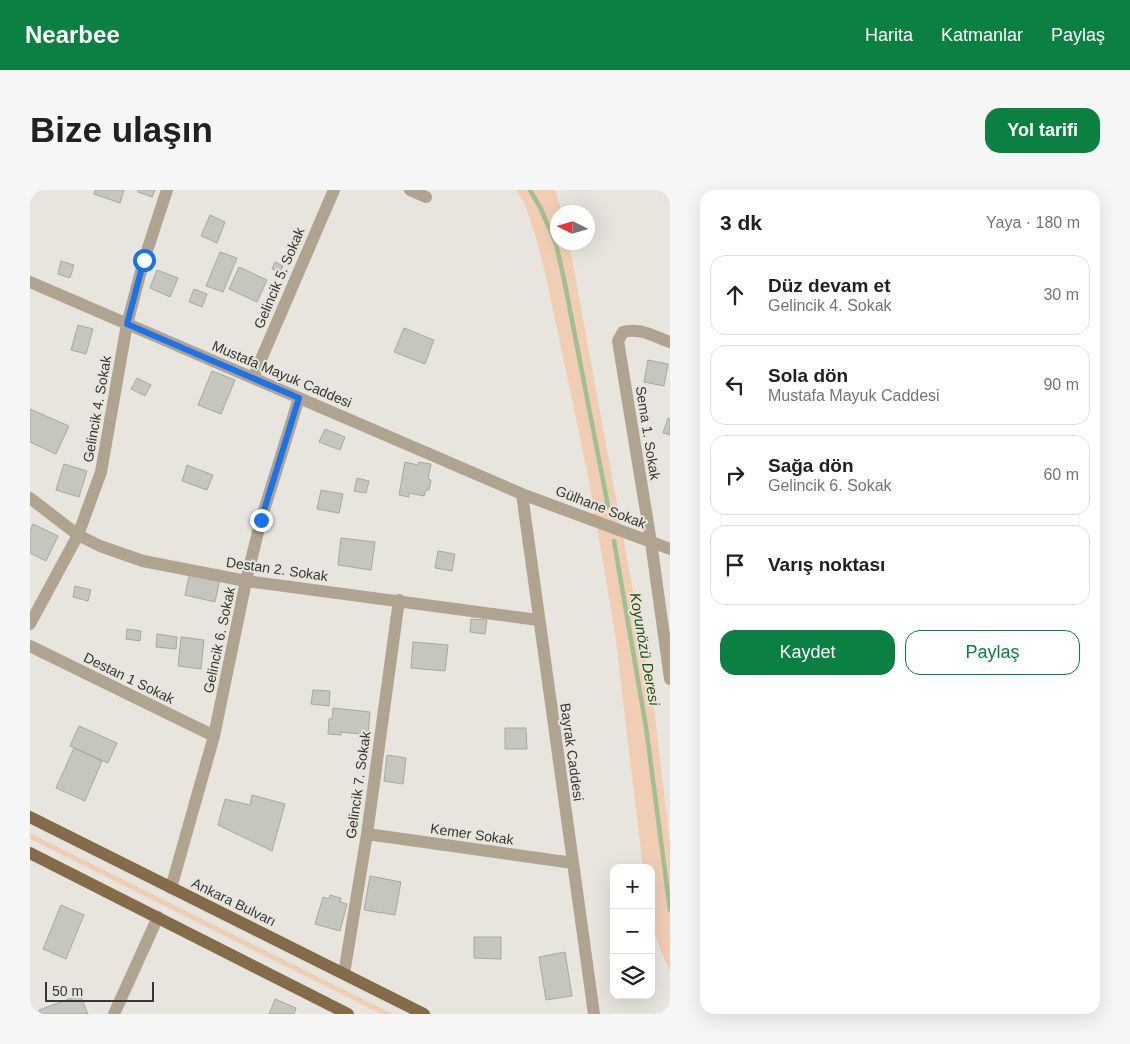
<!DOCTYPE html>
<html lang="tr">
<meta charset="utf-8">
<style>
body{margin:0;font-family:Arial,sans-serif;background:#f6f6f6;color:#202124}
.controls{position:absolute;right:15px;bottom:15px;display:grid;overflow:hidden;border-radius:10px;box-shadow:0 5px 20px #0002}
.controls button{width:45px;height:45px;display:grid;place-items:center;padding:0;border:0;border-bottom:1px solid #e0e0e0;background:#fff;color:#202124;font:25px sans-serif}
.compass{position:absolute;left:520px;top:15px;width:45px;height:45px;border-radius:50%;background:#fff;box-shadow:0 5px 20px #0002;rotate:275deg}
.scale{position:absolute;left:15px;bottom:12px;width:109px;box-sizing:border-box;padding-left:5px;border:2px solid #363632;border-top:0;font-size:14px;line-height:18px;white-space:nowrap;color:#363632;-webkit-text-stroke:4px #e7e5dd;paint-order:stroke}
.stop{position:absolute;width:15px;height:15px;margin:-11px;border:4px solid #1a73e8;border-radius:50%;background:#fff}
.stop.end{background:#1a73e8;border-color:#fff;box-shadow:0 1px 5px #0008}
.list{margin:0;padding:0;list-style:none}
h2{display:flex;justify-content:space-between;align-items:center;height:65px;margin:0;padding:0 20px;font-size:21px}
h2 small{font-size:16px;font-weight:400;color:#757577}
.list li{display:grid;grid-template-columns:32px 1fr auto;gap:15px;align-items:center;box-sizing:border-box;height:80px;margin:0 10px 10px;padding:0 10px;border:1px solid #e0e0e0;border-radius:15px}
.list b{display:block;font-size:19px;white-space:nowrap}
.list p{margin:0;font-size:16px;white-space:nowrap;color:#757577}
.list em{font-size:16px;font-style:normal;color:#757577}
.actions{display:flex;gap:10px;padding:15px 20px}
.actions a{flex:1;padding:11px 0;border:1px solid #0b8043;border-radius:15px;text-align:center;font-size:18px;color:#0b8043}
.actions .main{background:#0b8043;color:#fff}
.icon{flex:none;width:28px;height:28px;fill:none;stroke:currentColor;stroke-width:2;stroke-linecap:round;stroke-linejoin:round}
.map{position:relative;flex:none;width:640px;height:824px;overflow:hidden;border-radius:15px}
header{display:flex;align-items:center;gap:30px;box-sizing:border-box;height:70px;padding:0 25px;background:#0b8043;color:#fff}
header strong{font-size:24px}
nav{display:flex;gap:28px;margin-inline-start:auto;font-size:18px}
.intro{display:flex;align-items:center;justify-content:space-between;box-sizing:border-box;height:120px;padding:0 30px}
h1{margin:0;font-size:35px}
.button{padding:12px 22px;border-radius:15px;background:#0b8043;color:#fff;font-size:18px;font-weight:700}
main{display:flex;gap:30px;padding:0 30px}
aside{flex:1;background:#fff;border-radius:15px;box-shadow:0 5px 20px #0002}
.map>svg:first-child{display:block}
.green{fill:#f0cdb3}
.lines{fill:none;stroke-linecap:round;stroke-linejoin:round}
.stream{stroke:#a0bf92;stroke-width:4.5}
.building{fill:#c5c6be;stroke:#a7a9a1}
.minor{stroke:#b0a38f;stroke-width:12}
.major{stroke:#836c47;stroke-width:12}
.route{stroke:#1a73e8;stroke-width:6}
.labels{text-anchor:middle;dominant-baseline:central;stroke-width:4;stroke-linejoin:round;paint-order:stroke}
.street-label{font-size:14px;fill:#363632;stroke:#e7e5dd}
.water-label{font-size:15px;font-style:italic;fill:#284e0f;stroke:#e7e5dd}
</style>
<header>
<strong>Nearbee</strong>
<nav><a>Harita</a><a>Katmanlar</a><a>Paylaş</a></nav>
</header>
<div class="intro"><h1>Bize ulaşın</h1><a class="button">Yol tarifi</a></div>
<main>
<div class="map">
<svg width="640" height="824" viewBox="0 0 640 824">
<rect width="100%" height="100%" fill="#e7e5dd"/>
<!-- green -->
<path class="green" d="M486 0H525L532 22H528V52L539 53 623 510 640 653V781L631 762 622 734 621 678H613L585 443 559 290 517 91 506 48 494 12Z
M0 643 363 824H351L0 649Z"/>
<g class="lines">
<!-- stream -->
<path class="stream" d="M500 0 510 17 526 54 534 89 578 316
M584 351 616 537 640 720"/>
</g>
<!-- building -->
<path class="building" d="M65 0H94L90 13 64 4Z
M108 0H125L122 7 108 2Z
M180 25 195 32 187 53 171 46Z
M190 62 207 68 193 102 176 96Z
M31 71 44 75 40 88 28 84Z
M245 72 253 76 250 82 242 79Z
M209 77 237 90 227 112 199 99Z
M127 80 148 88 140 107 120 98Z
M164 99 177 104 172 117 159 112Z
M48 135 63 139 56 164 41 160Z
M374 138 404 150 395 174 364 162Z
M618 170 638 174 634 196 614 192Z
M182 181 205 190 191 224 168 215Z
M107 188 121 195 115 206 101 199Z
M0 219 39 236 26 264 0 252Z
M638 228 640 229V245L633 243Z
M295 239 315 247 310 260 289 252Z
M375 272 388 275 389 272 401 274 398 289 401 290 399 300H396L394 306 379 303V307L369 305Z
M34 274 57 281 49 307 26 300Z
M157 275 183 285 177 300 152 291Z
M327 288 339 291 336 303 324 301Z
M291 300 313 304 309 323 287 319Z
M3 334 28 346 16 371 0 363V341Z
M311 348 345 352 341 380 308 375Z
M408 361 425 364 422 381 405 378Z
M160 382 190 389 185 412 155 405Z
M45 396 61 400 58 411 43 407Z
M441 429 457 430 455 444 440 442Z
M97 439 111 441 110 451 96 449Z
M127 444 147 447 146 459 126 457Z
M151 447 174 450 171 479 148 476Z
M383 452 418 455 415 481 381 478Z
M283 500 300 501 299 516 281 514Z
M303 518 340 522 338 545 311 542V545L298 544 299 529H302Z
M49 536 87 553 78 573 40 556Z
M475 538H496L497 559H475Z
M44 558 72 571 55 611 26 598Z
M357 565 376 568 373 594 354 591Z
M222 605 255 614 242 661 188 635 195 609 220 615Z
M340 686 371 692 365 725 334 720Z
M300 705 311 708 310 712 317 714 310 741 285 734 293 707 299 709Z
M31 715 54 725 36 769 13 759Z
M444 747H471V769L444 768Z
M535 762 542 806 516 810 509 767Z
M50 805 58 824H11L9 820Z
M245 809 266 818 264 824H239Z"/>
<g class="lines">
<!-- minor -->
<path class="minor" d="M380 0 396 7
M0 92 492 304 640 359
M640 152C625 147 609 137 593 142L588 151 621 352 640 489
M223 188 304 0
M492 304 564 824
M0 308 48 345 70 356 113 371 216 391 508 430
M0 434 48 345 71 282 97 134 114 70 137 0
M0 456 184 546
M337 644 543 673
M141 698 184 546 216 391 231 330 269 208
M314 784 337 644 369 410
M84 824 128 727"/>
<!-- major -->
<path class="major" d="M0 627 394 824
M0 663 318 824"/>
</g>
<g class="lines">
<!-- route -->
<path class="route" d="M114 70 97 134 269 208 231 330"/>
</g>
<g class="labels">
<!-- street labels -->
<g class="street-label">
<text transform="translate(249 88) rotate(-67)">Gelincik 5. Sokak</text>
<text transform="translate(252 184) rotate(23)">Mustafa Mayuk Caddesi</text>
<text transform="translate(67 219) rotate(-80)">Gelincik 4. Sokak</text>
<text transform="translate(618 243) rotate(81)">Sema 1. Sokak</text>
<text transform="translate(571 317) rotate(21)">Gülhane Sokak</text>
<text transform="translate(247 379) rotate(8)">Destan 2. Sokak</text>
<text transform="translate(189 450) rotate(-78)">Gelincik 6. Sokak</text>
<text transform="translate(99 488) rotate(26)">Destan 1 Sokak</text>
<text transform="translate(542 562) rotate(82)">Bayrak Caddesi</text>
<text transform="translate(328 595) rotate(-82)">Gelincik 7. Sokak</text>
<text transform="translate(442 644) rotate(8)">Kemer Sokak</text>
<text transform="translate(204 712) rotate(26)">Ankara Bulvarı</text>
</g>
<!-- water labels -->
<g class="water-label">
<text transform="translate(615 459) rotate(80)">Koyunözü Deresi</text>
</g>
</g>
</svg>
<div class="controls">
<button>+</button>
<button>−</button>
<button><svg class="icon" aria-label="layers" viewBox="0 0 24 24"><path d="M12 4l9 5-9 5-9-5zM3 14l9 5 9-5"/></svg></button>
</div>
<svg class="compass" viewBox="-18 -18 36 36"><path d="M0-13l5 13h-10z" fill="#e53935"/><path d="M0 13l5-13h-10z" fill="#757577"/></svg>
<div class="scale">50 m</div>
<div class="stop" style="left:114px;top:70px"></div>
<div class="stop end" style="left:231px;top:330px"></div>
</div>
<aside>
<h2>3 dk<small>Yaya · 180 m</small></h2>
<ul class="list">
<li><svg class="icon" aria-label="ahead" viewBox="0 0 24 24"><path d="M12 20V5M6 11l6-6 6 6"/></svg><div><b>Düz devam et</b><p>Gelincik 4. Sokak</p></div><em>30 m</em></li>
<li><svg class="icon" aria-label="left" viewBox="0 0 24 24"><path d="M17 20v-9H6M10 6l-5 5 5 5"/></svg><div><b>Sola dön</b><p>Mustafa Mayuk Caddesi</p></div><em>90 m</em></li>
<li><svg class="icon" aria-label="right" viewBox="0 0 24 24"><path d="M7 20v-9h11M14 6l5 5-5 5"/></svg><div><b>Sağa dön</b><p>Gelincik 6. Sokak</p></div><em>60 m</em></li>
<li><svg class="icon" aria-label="arrive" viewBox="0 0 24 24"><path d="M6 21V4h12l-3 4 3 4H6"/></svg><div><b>Varış noktası</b></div></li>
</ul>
<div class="actions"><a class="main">Kaydet</a><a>Paylaş</a></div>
</aside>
</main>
